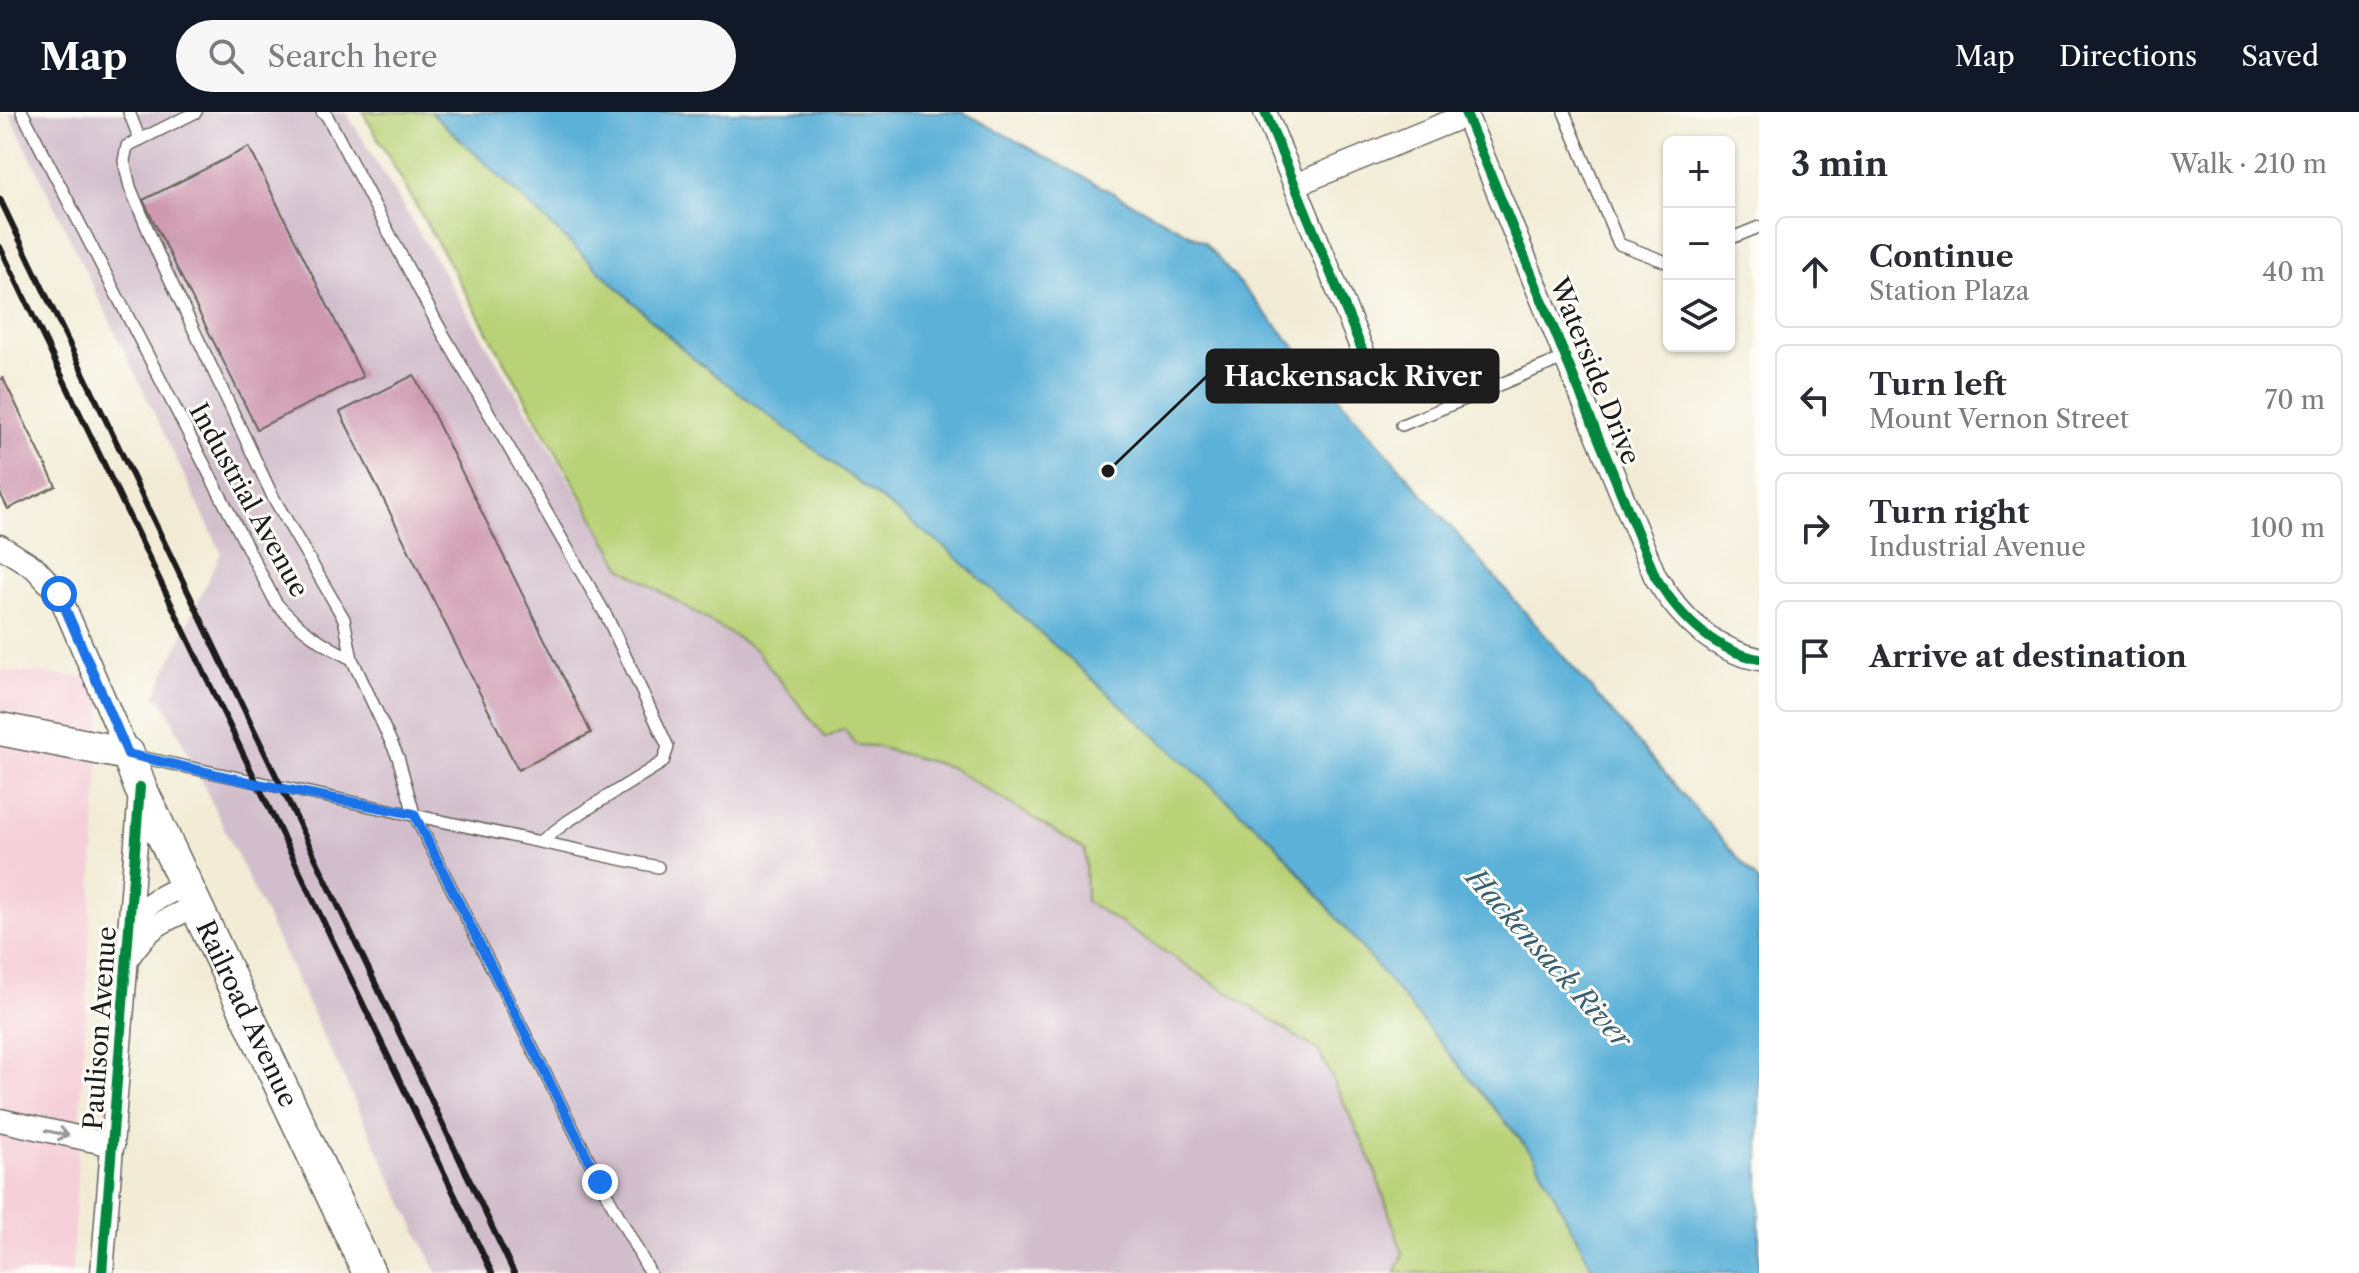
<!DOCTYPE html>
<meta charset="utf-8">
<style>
body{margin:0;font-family:"Libre Caslon Text",serif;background:#f7f7f7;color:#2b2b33}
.controls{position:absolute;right:24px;top:24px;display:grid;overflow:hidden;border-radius:12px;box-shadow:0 2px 6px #0004}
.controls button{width:72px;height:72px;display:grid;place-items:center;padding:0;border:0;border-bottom:2px solid #e1e1e2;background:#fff;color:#2b2b33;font:40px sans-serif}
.stop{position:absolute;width:24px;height:24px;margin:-18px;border:6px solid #1a73e8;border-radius:50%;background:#fff}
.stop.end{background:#1a73e8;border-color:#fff;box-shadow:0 2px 8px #0008}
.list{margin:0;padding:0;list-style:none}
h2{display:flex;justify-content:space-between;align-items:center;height:104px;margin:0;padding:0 32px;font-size:34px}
h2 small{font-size:26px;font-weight:400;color:#7c7c81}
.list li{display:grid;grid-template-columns:52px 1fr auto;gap:24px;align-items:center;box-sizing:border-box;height:112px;margin:0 16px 16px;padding:0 16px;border:2px solid #e1e1e2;border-radius:12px}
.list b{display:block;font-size:30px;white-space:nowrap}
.list p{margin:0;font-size:26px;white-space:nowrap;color:#7c7c81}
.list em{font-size:26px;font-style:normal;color:#7c7c81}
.icon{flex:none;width:44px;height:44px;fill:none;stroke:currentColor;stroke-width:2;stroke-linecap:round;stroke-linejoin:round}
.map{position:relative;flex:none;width:1759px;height:1161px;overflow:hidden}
header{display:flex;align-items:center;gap:48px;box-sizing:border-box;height:112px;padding:0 40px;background:#111827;color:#fff}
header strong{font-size:38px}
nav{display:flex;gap:44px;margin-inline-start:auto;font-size:28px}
.search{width:560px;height:72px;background:#f7f7f7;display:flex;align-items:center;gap:20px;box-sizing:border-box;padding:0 28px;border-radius:44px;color:#7c7c81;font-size:30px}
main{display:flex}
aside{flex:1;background:#fff}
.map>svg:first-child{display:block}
.built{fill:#f5cfd9}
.industrial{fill:#d1bdcb}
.green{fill:#b9d277;stroke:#6a774a;stroke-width:2}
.water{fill:#5cb1d8;stroke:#3c667a;stroke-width:2}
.building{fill:#ce98af}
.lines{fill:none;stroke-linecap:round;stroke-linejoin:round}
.lane-casing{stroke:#67655d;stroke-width:14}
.street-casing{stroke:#67655d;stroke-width:25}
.secondary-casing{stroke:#67655d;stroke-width:35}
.lane{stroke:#fff;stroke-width:11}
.street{stroke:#fff;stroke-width:22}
.secondary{stroke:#fff;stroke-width:32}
.rail{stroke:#1c1c1c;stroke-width:6}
.cycleway-casing{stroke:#fdfcf7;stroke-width:15}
.cycleway{stroke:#00873e;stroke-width:10}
.oneway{stroke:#999}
.route{stroke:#1a73e8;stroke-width:10}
.labels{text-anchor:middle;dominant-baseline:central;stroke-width:6;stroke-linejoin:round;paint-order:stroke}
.street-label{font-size:26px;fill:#1c1c1c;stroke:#fdfcf7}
.water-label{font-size:28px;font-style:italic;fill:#395f71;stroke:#fdfcf7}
.leader{fill:none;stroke:#1c1c1c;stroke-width:3}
.callout-dot{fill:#1c1c1c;stroke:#fdfcf7;stroke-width:3}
.callout{fill:#1c1c1c;stroke:#1c1c1c;stroke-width:3}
.callout-label{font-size:28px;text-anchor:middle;font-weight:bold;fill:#fff}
</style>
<header>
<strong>Map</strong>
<div class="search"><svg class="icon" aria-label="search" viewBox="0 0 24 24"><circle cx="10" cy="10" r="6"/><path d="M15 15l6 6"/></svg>Search here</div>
<nav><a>Map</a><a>Directions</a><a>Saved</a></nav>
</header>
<main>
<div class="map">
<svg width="1759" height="1161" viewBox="0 0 1759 1161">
<rect width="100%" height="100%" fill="#fdfcf7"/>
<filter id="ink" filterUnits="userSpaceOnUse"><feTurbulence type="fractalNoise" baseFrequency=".0125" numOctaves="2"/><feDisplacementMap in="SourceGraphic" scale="16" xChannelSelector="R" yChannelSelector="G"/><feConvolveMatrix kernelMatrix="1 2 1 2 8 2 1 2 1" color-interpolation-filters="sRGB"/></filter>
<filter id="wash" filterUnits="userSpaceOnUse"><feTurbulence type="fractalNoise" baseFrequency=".006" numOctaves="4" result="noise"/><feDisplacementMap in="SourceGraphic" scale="32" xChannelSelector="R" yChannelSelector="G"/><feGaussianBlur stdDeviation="1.8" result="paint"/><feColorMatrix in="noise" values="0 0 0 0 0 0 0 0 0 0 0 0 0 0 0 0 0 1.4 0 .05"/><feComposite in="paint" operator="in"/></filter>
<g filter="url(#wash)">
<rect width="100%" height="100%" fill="#f2ecd6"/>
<!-- built -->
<path class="built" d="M0 559 103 566 72 1161H0Z"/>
<!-- industrial -->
<path class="industrial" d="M9 0H346L622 456 755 537 826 626 844 617 856 633 874 634 950 655 1085 738 1086 789 1319 939 1372 1050 1403 1143 1396 1161H437L162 587 154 585 221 440Z"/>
<!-- green -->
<path class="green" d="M363 0H431L690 244 947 437 1275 731 1534 1044 1595 1161H1396L1403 1142 1372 1050 1319 939 1086 789 1085 738 950 655 874 634 856 633 844 617 826 626 755 537 622 456Z"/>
<!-- water -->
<path class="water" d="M431 0H963L1204 130 1759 770V1161H1595L1534 1044 1275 731 947 437 690 244Z"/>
<g id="blocks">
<!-- building -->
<path class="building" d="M249 35 363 265 257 317 143 88Z
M414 263 591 621 518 658 340 300Z
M3 266 56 374 8 397 0 381V267Z"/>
</g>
</g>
<g filter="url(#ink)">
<use href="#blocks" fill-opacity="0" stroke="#67655d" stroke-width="2"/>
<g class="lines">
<!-- lane casing -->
<g class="lane-casing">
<path id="lane" d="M22 0 276 491C298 516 322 532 352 547
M129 0 140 28
M196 0 127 34 124 49 130 75 158 142 273 385 344 507 352 547 398 645 414 702 600 1070 650 1161
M322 0 327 4 438 213 607 505 668 635 663 650 568 709 540 730
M1564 0 1619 132 1669 151
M1729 127 1759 115
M1402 313 1566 245
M135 644 658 755"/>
</g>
<!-- street casing -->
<g class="street-casing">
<path id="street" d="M1265 0 1363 240
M1465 0 1655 464C1679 504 1712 538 1759 547
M1295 73 1466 3
M0 434 35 456 59 482 128 642
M130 810C147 791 163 782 187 773
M128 846C150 813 161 810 196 794
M0 1008 113 1033
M102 1161 140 680"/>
</g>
<!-- secondary casing -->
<g class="secondary-casing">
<g id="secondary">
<path id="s1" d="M0 617 128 642 140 675 369 1161"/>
</g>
</g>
<!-- lane -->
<use href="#lane" class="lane"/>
<!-- street -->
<use href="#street" class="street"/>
<!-- secondary -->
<use href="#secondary" class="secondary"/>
<!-- rail -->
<path class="rail" d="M0 87 514 1161
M0 135 492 1161"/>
<!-- cycleway casing -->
<g class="cycleway-casing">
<path id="cycleway" d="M1265 0 1363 240
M1465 0 1655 464C1679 504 1712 538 1759 547
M102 1161 140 675"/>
</g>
<!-- cycleway -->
<use href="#cycleway" class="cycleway"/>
</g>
<!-- one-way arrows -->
<defs><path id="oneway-shaft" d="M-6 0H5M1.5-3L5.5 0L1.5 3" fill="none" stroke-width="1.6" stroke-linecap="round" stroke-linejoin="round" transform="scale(2)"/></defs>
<use class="oneway" href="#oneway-shaft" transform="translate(57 1021) rotate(12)"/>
</g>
<g class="lines" filter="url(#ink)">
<!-- route -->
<path class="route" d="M59 482 128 642 258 672 414 702 600 1070"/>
</g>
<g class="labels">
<!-- street labels -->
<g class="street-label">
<text transform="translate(1595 259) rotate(68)">Waterside Drive</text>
<text transform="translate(249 388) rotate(61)">Industrial Avenue</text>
<text stroke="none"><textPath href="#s1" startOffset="416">Railroad Avenue</textPath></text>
<text transform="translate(100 916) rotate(-86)">Paulison Avenue</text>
</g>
<!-- water labels -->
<g class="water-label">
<text transform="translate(1549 846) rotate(48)">Hackensack River</text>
</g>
</g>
<!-- callouts -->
<path class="leader" d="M1108 359L1207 264"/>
<circle class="callout-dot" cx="1108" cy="359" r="8"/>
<rect class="callout" x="1207" y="238" width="291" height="52" rx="8"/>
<g class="callout-label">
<text x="1353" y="274">Hackensack River</text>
</g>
</svg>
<div class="controls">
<button>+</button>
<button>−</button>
<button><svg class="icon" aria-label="layers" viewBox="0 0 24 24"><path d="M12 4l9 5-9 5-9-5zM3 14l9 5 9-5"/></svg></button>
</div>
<div class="stop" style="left:59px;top:482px"></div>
<div class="stop end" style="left:600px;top:1070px"></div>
</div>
<aside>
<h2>3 min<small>Walk · 210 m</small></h2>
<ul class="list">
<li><svg class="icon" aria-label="ahead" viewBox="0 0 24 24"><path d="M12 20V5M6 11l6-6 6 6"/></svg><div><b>Continue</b><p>Station Plaza</p></div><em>40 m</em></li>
<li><svg class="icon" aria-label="left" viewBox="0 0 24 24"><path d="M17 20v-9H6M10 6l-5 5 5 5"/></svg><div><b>Turn left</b><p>Mount Vernon Street</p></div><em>70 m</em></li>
<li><svg class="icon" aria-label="right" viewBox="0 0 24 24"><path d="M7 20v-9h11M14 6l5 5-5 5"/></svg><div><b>Turn right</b><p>Industrial Avenue</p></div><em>100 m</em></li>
<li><svg class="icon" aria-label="arrive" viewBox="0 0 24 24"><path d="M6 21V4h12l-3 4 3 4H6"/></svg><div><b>Arrive at destination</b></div></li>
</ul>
</aside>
</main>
